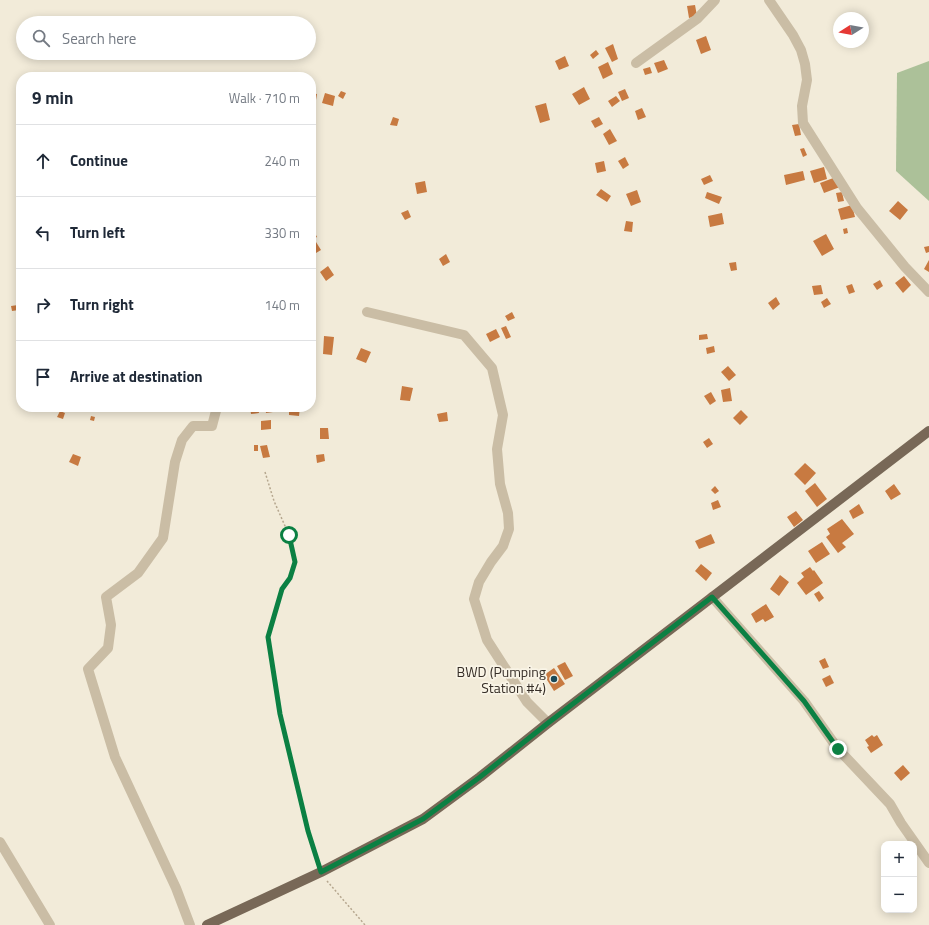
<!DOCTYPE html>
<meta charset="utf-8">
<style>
body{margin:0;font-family:"Titillium Web",sans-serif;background:#f6f6f7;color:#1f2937}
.controls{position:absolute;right:12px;bottom:12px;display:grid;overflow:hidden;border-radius:8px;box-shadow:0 2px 10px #0003}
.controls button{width:36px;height:36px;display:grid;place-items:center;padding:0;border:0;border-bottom:1px solid #e0e1e3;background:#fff;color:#1f2937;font:20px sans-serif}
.compass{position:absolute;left:833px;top:12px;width:36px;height:36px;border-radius:50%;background:#fff;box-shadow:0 2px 10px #0003;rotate:259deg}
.stop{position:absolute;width:12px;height:12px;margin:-9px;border:3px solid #0b8043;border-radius:50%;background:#fff}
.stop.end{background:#0b8043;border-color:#fff;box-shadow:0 1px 4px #0008}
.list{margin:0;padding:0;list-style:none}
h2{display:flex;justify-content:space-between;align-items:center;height:52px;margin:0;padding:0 16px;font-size:17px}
h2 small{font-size:13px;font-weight:400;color:#747a83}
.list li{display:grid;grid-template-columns:26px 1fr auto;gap:12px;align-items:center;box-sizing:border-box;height:72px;padding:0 16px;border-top:1px solid #e0e1e3}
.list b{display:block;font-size:15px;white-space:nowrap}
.list em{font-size:13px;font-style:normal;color:#747a83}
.icon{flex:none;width:22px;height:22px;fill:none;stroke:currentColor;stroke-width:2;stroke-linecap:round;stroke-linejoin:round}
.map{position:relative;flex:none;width:929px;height:925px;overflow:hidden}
.search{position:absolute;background:#fff;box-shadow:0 2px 10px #0003;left:16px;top:16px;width:300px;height:44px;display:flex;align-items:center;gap:10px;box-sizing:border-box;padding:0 14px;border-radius:22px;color:#747a83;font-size:15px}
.panel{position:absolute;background:#fff;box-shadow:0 2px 10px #0003;left:16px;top:72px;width:300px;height:340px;border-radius:16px}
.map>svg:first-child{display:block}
.green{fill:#acc199}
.building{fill:#c87a41}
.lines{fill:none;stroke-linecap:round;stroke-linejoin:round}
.path{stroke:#b6a78f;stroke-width:1.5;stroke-dasharray:2 2;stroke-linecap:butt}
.minor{stroke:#cabda5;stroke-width:10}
.major{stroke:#786857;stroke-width:10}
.route{stroke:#0b8043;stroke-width:5}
.poi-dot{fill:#1b4958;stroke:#f9f4e6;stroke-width:1.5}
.labels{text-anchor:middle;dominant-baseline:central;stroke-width:3.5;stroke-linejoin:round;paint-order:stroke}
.poi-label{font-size:14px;fill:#362e27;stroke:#f9f4e6;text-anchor:end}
</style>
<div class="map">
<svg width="929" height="925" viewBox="0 0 929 925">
<rect width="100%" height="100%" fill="#f2ebd9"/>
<!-- green -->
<path class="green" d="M929 61V201L896 171 897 73Z"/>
<!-- building -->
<path class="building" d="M695 5 697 16 689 18 687 6Z
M706 36 711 50 701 54 696 40Z
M613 44 618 59 612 62 605 48Z
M596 50 599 54 593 59 590 55Z
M565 56 569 66 559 70 555 61Z
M664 60 668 69 658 73 654 63Z
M608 62 613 74 603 79 598 67Z
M650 67 652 73 645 75 643 69Z
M584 87 590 99 579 105 572 94Z
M625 89 629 98 622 101 618 92Z
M341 91 346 93 343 99 338 96Z
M311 93 317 94 316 100 311 99Z
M325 93 335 96 333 106 322 103Z
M616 96 620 101 612 107 608 101Z
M546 103 550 120 540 123 535 106Z
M642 108 646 117 638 120 635 111Z
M393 117 399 119 397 126 390 125Z
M599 117 603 124 595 128 591 121Z
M799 124 801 135 795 136 792 125Z
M610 129 617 141 609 145 603 134Z
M804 148 807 155 803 157 800 149Z
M625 157 629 165 623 169 618 161Z
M604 161 606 171 597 173 595 163Z
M824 167 827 179 814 183 810 171Z
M803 171 805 180 786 185 784 175Z
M710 175 713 181 704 185 701 179Z
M836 177 840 187 824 193 820 183Z
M425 181 427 192 417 194 415 183Z
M601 189 611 196 607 202 596 195Z
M637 190 641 202 631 206 626 194Z
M707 192 722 197 719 204 705 198Z
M842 192 844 201 838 202 836 193Z
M898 201 908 210 900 220 889 211Z
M852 205 855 217 841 220 838 209Z
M408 210 411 217 405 220 401 213Z
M722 213 724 224 710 227 708 216Z
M626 221 633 222 632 232 624 231Z
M847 228 848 233 844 234 843 229Z
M314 231 317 237 311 240V232Z
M826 234 834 249 822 256 813 241Z
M316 242 321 250 311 256V245Z
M929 246V252L926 253 924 247Z
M446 254 450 262 443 266 439 259Z
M929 260V272L924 269Z
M736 262 737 270 731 271 729 263Z
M328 266 334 275 326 281 320 272Z
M904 276 911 285 903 293 895 283Z
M880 280 883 286 877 290 873 284Z
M852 284 855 292 849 294 846 286Z
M821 285 823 294 814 295 812 286Z
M314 295 316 306 311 307V296Z
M776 297 780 304 773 310 768 303Z
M827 298 831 304 824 308 821 302Z
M18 305 19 310 12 311 11 306Z
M512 312 515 318 508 321 505 316Z
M506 326 511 337 506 339 501 328Z
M496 329 500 337 490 342 486 334Z
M707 334 708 339 699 340V335Z
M324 336 334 337 332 355 323 354Z
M714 346 715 352 707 354 706 348Z
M361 348 371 352 366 363 356 359Z
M728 366 736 375 729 381 721 372Z
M402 386 413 388 410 401 400 400Z
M730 388 732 401 723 402 721 390Z
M711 392 716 401 710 405 704 396Z
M250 407H258L259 413 251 414Z
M265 407H272L273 412 266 413Z
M289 407H300L299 416 289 415Z
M741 410 748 417 740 425 733 418Z
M60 411 65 413 63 419 57 417Z
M447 412 448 421 439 422 437 414Z
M91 416 95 417 94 421 90 420Z
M271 420V429L261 430V421Z
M320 428H328L329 439H320Z
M709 438 713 444 707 448 703 442Z
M254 445H258V451H254Z
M267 445 270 457 263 458 260 446Z
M73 454 81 457 78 466 69 462Z
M324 454 325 461 317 463 316 455Z
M805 463 816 473 805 485 794 474Z
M815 483 827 499 817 507 805 491Z
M894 484 901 494 891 500 885 491Z
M715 486 719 491 715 494 711 490Z
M718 500 721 507 713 510 711 503Z
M859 504 864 513 853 519 849 511Z
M796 511 803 520 794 527 787 517Z
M842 519 854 534 842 543 846 547 838 553 826 537 830 534 827 529Z
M711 534 715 543 699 549 695 541Z
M822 542 830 554 816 563 808 551Z
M701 564 712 573 706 581 695 571Z
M810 567 813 571 814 570 823 583 806 595 797 583 804 577 801 573Z
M780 575 789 582 779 596 770 589Z
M819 591 824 598 819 602 814 594Z
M766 604 774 617 765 622 763 619 756 623 751 614Z
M825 658 829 667 823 669 819 661Z
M565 662 573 676 565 680 557 666Z
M554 668 565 684 554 691 544 675Z
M830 675 834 683 826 687 822 679Z
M872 735 874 737 877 735 883 745 871 753 867 747 869 746 865 740Z
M903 765 910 773 901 781 894 773Z"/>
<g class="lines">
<!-- path -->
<path class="path" d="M265 472 274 501 289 535 295 562 289 578 282 589 268 637 280 714 308 831 318 863
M327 881 365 925"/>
<!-- minor -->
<path class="minor" d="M769 0 793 35 801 50 805 64 807 80 802 106 803 123 857 208 905 267 929 292
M636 63 697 19 715 0
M367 312 464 335 492 368 503 415 497 449 500 484 508 513 509 529 503 546 491 562 479 582 474 599 487 640 527 702 548 723
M712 597 804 701 838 749 890 804 901 823 929 863
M0 842 50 925
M190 925 176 888 115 757 88 669 108 648 111 625 106 597 138 573 163 538 175 462 182 440 193 426H212L217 407"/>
<!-- major -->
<path class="major" d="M207 925 321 872 423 819 480 777 548 723 929 431"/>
</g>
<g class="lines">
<!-- route -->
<path class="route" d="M289 535 295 562 290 578 282 589 268 637 280 714 308 831 321 872 423 819 480 777 548 723 712 597 804 701 838 749"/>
</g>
<!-- markers -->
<circle class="poi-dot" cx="554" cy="679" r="4"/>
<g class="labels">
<!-- poi labels -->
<g class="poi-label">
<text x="546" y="671">BWD (Pumping<tspan x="546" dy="16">Station #4)</tspan></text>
</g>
</g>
</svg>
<div class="controls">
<button>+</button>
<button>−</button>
</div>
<svg class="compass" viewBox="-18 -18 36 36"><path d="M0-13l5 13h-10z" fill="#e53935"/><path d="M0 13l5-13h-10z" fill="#747a83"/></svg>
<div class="stop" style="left:289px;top:535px"></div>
<div class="stop end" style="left:838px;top:749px"></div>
<div class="search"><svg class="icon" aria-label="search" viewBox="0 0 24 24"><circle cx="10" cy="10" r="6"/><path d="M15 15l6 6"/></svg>Search here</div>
<section class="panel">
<h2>9 min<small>Walk · 710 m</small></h2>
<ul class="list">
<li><svg class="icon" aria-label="ahead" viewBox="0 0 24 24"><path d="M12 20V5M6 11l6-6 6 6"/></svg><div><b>Continue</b></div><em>240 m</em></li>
<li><svg class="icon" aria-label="left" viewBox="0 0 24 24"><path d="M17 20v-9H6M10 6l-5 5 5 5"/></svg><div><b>Turn left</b></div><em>330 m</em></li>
<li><svg class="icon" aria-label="right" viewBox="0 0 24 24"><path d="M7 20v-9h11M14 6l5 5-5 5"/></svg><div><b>Turn right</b></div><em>140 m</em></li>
<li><svg class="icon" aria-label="arrive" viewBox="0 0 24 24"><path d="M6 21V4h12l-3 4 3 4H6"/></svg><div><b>Arrive at destination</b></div></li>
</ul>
</section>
</div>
